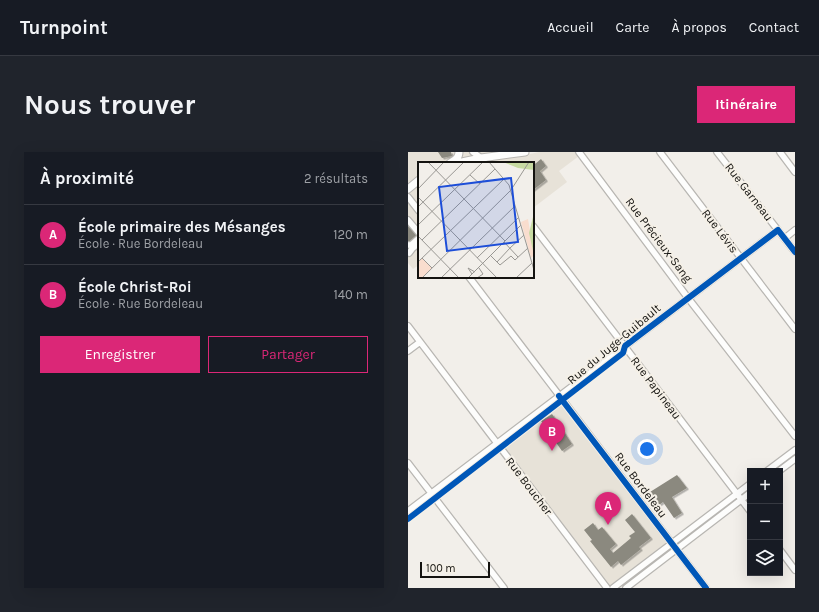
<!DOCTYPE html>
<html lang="fr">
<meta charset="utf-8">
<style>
body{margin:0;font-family:Karla,sans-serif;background:#20242c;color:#f1f3f6}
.controls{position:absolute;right:12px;bottom:12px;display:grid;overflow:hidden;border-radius:0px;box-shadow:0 4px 16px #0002}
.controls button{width:36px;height:36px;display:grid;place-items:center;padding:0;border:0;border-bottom:1px solid #363941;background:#171b24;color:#f1f3f6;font:20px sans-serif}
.scale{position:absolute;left:12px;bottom:10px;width:70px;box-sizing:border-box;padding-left:4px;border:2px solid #141310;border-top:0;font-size:11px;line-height:14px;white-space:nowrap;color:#141310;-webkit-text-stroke:3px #f5f0e7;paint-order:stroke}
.you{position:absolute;left:239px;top:297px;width:14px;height:14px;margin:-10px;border:3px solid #fff;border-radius:50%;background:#1a73e8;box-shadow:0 0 0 6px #1a73e833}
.badge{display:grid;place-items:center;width:26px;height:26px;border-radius:50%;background:#db2777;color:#fff;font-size:13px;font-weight:700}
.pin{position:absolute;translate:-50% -33px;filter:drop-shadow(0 1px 2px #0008)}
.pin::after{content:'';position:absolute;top:21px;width:14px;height:12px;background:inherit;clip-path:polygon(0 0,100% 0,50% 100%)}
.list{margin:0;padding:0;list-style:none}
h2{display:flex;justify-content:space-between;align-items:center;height:52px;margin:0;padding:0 16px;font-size:17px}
h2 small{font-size:13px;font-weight:400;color:#9ea1a6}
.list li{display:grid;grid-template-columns:26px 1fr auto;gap:12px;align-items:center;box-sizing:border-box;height:60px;padding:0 16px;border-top:1px solid #363941}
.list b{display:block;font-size:15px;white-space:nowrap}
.list p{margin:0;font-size:13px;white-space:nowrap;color:#9ea1a6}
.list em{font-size:13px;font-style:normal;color:#9ea1a6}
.actions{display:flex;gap:8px;padding:12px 16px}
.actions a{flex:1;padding:9px 0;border:1px solid #db2777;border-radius:0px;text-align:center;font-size:14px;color:#db2777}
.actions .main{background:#db2777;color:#fff}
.icon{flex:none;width:22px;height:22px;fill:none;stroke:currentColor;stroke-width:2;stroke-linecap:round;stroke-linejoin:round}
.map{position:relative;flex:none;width:387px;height:436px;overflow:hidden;border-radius:0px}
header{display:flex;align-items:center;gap:24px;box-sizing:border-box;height:56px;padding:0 20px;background:#171b24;border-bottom:1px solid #363941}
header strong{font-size:19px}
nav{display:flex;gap:22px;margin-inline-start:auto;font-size:14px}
.intro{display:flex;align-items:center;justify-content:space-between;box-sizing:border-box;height:96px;padding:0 24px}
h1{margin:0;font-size:28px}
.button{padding:10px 18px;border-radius:0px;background:#db2777;color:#fff;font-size:14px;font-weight:700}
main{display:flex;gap:24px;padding:0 24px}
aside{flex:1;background:#171b24;border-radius:0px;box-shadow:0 4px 16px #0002}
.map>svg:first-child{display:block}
.built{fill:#e7e2d8}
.building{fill:#8b897f;filter:url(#shadow)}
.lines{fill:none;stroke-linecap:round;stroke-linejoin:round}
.minor-casing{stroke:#b8b6b2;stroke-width:8}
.major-casing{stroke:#b8b6b2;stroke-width:9}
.minor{stroke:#fdfdfc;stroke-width:5.5}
.major{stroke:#fdfdfc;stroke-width:7}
.cycleway-casing{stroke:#f5f0e7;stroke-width:8}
.cycleway{stroke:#0057b8;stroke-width:6}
.labels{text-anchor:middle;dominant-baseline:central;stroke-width:4;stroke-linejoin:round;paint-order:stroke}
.street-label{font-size:12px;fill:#141310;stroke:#f5f0e7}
.inset-road{fill:none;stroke:#999793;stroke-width:1}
.view{fill:#1d4ed8;fill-opacity:0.15;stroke:#1d4ed8;stroke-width:2}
.inset-edge{fill:none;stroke:#141310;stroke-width:2}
</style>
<header>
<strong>Turnpoint</strong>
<nav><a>Accueil</a><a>Carte</a><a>À propos</a><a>Contact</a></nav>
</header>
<div class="intro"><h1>Nous trouver</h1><a class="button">Itinéraire</a></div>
<main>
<aside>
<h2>À proximité<small>2 résultats</small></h2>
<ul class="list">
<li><span class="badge">A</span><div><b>École primaire des Mésanges</b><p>École · Rue Bordeleau</p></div><em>120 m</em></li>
<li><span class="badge">B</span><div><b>École Christ-Roi</b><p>École · Rue Bordeleau</p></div><em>140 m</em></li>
</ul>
<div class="actions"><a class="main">Enregistrer</a><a>Partager</a></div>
</aside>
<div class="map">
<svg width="387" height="436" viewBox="0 0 387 436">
<defs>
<filter id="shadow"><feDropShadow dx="2" dy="1.5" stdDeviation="0" flood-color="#0004"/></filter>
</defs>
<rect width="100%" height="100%" fill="#f2efea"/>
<!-- built -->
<path class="built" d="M0 0H121L122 2 131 0H167L171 4 151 19 159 30 125 56V11H11V113L5 117 0 111Z
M151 244 264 391 205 436H199L89 291Z"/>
<!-- building -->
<path class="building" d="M30 0H43L44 4 34 6Z
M133 7 138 14 132 19 138 28 125 38V11H122L125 9 127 12Z
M0 70 10 84 1 91 0 90Z
M144 262 164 292 154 299 133 269Z
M269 323 279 336 264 345 274 361 266 366 255 350 251 353 242 340Z
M224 362 243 386 231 395 233 397 213 413 210 409 203 415 182 389 184 388 176 378 185 371 190 378 194 375 208 392 202 397 205 401 223 386 221 384 227 380 217 368Z"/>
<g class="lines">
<!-- minor casing -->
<g class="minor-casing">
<path id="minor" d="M65 0 73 6 77 11
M171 0 280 146 387 284
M252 0 387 177
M309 0 387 100
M372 0 387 20
M0 45 11 59
M0 68 11 81
M125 74 342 359
M377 86 387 78
M0 93H3L11 86
M1 101 4 97 11 91
M61 125 298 436
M0 174 199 436
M0 199 12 190
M0 311 96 436
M359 319 387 298
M371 319 387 307
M0 359 370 78
M372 398 387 418
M205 436 342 332
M218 436 342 341"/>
</g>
<!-- major casing -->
<g class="major-casing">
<path id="major" d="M42 11C47 8 51 6 51 0
M49 11 73 6 117 0
M0 37 11 28"/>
</g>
<!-- minor -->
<use href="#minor" class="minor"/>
<!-- major -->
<use href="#major" class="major"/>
<!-- cycleway casing -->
<g class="cycleway-casing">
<path id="cycleway" d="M151 244 298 436
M0 367 215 201 217 194 370 78 387 100"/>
</g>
<!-- cycleway -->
<use href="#cycleway" class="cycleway"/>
</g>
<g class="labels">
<!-- street labels -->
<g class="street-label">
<text transform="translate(341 40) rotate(52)">Rue Garneau</text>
<text transform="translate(312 79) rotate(53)">Rue Lévis</text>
<text transform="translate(251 88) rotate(53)">Rue Précieux-Sang</text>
<text transform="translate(206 192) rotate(-40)">Rue du Juge-Guibault</text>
<text transform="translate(248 236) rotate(53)">Rue Papineau</text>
<text transform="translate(233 333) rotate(53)">Rue Bordeleau</text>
<text transform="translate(121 334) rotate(53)">Rue Boucher</text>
</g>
</g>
<!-- overview -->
<g transform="translate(10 10)">
<rect width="116" height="116" fill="#f2efea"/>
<path d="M110 57 116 93 113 96 103 60ZM4 96 14 106 4 116H0V100Z" fill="#f9ddce"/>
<path d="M85 0 116 1V8L100 6ZM116 51V93L111 71Z" fill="#c7daa2"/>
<path class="inset-road" d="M10 0 87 79M71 0 91 23 116 108M52 13 62 22M0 27 26 0M0 35 79 116M0 45 46 0M0 63 65 0M0 74 41 116M4 78 77 7M86 80 100 95M92 86 106 73M73 94 82 103 93 94 97 98 110 86M4 96 14 106M59 96 100 56M0 100 86 17M79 100 92 86M54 112 50 106 57 110M4 116 93 28 111 0M23 116 97 44M50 116 103 63M59 116 65 112 61 106M98 116 114 101"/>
<path class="view" d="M93 16 100 80 29 89 21 25Z"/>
<rect width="116" height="116" class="inset-edge"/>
</g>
</svg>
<div class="controls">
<button>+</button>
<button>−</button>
<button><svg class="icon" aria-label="layers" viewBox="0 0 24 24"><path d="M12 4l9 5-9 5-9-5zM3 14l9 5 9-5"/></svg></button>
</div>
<div class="scale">100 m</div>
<div class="you"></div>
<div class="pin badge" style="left:200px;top:373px">A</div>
<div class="pin badge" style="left:144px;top:299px">B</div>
</div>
</main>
